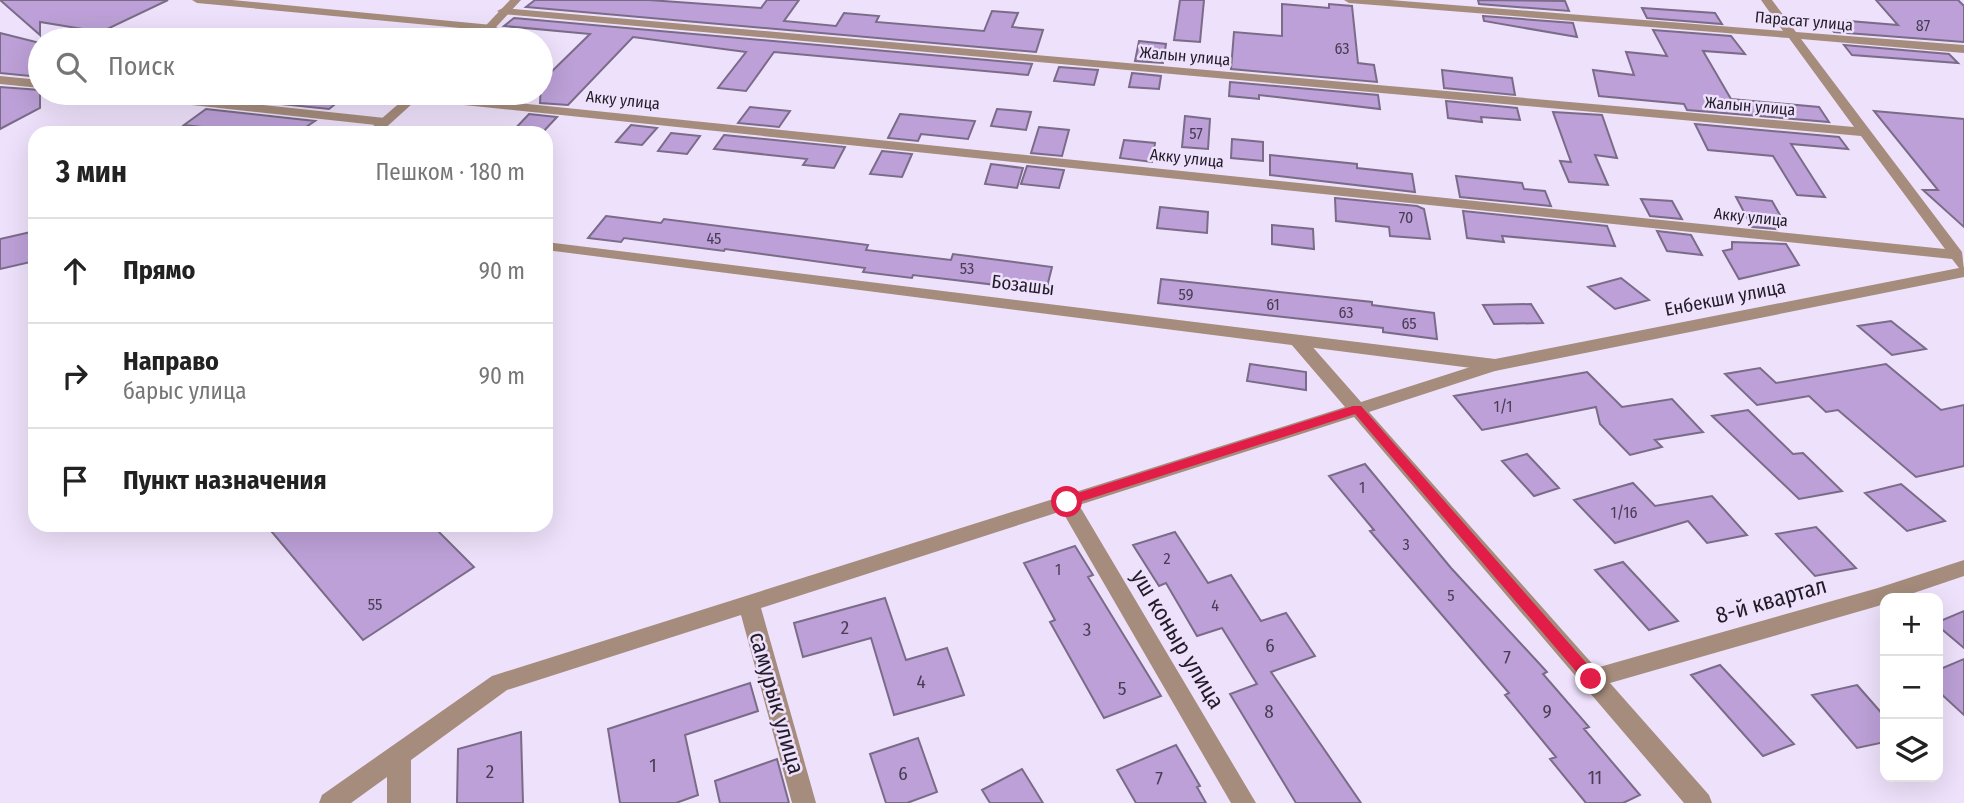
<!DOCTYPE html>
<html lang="ru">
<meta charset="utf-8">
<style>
body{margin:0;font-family:"Fira Sans Condensed",sans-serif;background:#f2f2f2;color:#222}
.controls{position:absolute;right:21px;bottom:21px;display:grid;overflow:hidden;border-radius:14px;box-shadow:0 7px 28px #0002}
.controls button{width:63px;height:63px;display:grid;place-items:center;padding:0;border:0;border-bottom:2px solid #e0e0e0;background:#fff;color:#222;font:35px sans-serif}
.stop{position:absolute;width:21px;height:21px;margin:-16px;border:5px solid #e11d48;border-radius:50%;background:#fff}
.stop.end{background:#e11d48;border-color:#fff;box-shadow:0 2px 7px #0008}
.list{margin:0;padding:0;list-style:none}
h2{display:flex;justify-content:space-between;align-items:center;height:91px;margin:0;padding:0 28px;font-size:30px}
h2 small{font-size:23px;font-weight:400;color:#767676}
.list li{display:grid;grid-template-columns:46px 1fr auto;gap:21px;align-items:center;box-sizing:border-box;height:105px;padding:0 28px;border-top:2px solid #e0e0e0}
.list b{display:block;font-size:26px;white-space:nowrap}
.list p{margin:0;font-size:23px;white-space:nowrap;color:#767676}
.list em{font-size:23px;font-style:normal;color:#767676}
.icon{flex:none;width:38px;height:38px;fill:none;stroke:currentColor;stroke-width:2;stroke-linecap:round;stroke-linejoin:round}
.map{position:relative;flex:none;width:1964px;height:803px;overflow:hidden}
.search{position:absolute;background:#fff;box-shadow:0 7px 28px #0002;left:28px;top:28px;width:525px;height:77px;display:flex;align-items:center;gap:18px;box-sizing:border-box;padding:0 24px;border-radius:38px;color:#767676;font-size:26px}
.panel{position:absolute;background:#fff;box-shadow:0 7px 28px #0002;left:28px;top:126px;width:525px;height:406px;border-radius:21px}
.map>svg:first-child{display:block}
.building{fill:#bca0d7;stroke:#7a6c88;stroke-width:2}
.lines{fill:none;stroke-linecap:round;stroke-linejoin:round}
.minor{fill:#a58c7c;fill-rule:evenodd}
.tertiary{fill:#a58c7c;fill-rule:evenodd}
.route{fill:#e11d48}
.labels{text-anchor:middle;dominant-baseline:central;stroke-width:5;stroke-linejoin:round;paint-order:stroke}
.far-street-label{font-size:16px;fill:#221c28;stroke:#eee1fb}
.number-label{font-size:16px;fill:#483d54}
.street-label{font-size:19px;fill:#221c28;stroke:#eee1fb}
.near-number-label{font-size:19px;fill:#483d54}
.near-street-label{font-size:23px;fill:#221c28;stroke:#eee1fb}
</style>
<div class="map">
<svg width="1964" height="803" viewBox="0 0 1964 803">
<rect width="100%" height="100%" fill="#eee1fb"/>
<!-- building -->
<path class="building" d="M0 0H168L101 32 40 22V35Z
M535 0H649L761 8 767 0H799L784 21 836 26 844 13 879 16 876 22 984 31 992 11 1018 13 1012 27 1043 30 1036 52 526 7Z
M1180 0H1204L1200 42 1174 40Z
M1478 0 1565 1 1569 11 1479 4Z
M1876 0H1958L1964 6V42L1834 32 1824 19 1898 25Z
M1282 4 1329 8V4L1352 6 1358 63 1374 65 1377 82 1231 69 1234 32 1282 36Z
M1642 8 1715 13 1722 24 1647 18Z
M1483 16 1573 23 1577 37 1484 21Z
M514 18 1032 64 1028 75 774 52 746 91 718 88 746 52 633 37 568 105 540 103 541 82 590 34 504 26Z
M1653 30 1731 36 1745 54 1703 51 1731 99 1819 107 1829 122 1687 110 1684 104 1599 96 1593 70 1634 75 1626 52 1667 56Z
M0 33 40 43V77L0 73Z
M1139 41 1166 44 1163 63 1135 61Z
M1844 45 1949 54 1958 63 1852 55Z
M1059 67 1098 70 1094 85 1054 81Z
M1442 70 1512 78 1515 95 1444 88Z
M1132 73 1161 76 1159 89 1129 87Z
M1230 82 1378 95 1380 109 1259 95V99L1229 96Z
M0 87 40 90V108L0 129Z
M229 93H349L329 109 222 98Z
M1446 101 1517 108 1520 120 1481 117 1482 122 1448 118Z
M750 107 790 111 779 127 738 123Z
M206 109 315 121 297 133H256L184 125Z
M997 109 1031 112 1026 130 991 126Z
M1874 111 1964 119V227L1923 190H1938Z
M1553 112 1602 115 1617 158 1595 155 1608 185 1569 182 1560 161 1571 162Z
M529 114 557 117 542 133H511Z
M900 114 975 121 968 139 921 134 918 141 888 138Z
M1185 116 1210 119 1208 149 1182 147Z
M1695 124 1839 137 1848 149 1791 144 1825 197 1797 195 1773 156 1708 150Z
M631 125 657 128 642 145 616 142Z
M1039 127 1069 130 1062 156 1031 153Z
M671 133 700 136 687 154 658 151Z
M724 135 845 147 834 168 803 165 807 159 714 149Z
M1232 139 1263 142V161L1231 158Z
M1124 140 1155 143 1152 162 1120 158Z
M882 151 912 154 902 177 870 174Z
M1270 155 1357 164V168L1412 174 1415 192 1270 175Z
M991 164 1023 168 1017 188 985 184Z
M1027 166 1064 170 1059 188 1021 184Z
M1456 176 1522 183 1524 189 1545 191 1551 206 1460 197Z
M1736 197 1772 201 1784 222 1771 221 1776 229 1752 227Z
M1335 198 1417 206 1424 209 1430 239 1390 236 1389 227 1336 221Z
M1641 199 1672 201 1682 219 1650 216Z
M1160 207 1208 212 1207 233 1157 228Z
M1463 211 1607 226 1615 246 1502 236 1504 242 1467 238Z
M606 216 661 223 664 219 814 238 868 245 866 250 951 260 953 254 1052 267 1046 291 913 275 912 278 863 272 865 268 725 249 724 251 624 238 621 242 588 238Z
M1272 225 1313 229 1314 249 1272 244Z
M35 231V261L0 269V239Z
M1657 231 1691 235 1702 255 1667 251Z
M1732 242 1786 244 1799 265 1739 279 1723 251 1732 249Z
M1621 278 1649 300 1615 309 1588 287Z
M1161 279 1372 302V305L1434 313 1437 339 1383 332V328L1158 303Z
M1531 304 1543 323 1494 324 1483 305Z
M1891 321 1926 349 1892 355 1858 326Z
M1250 364 1306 372V390L1247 381Z
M1886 364 1941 410 1964 405V466L1916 477 1838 410 1826 412 1809 396 1757 405 1725 374 1760 368 1776 383Z
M1587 372 1622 407 1672 399 1703 432 1655 440 1662 447 1630 455 1600 424 1596 407 1482 430 1454 396Z
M1748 410 1793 454 1803 453 1842 491 1799 499 1712 416Z
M1527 454 1559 488 1534 496 1502 461Z
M1365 464 1451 568 1547 672 1543 674 1589 727 1584 729 1640 795 1623 803H1586L1550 759 1556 757 1505 695 1509 693 1370 531 1374 530 1329 476Z
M1633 483 1655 506 1712 496 1747 535 1707 543 1688 521 1615 543 1574 500Z
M1901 484 1945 521 1907 531 1865 493Z
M266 525H432L474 567 363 640Z
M1816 527 1856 568 1815 576 1776 534Z
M1175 532 1208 583 1231 575 1261 621 1286 613 1315 656 1271 672 1361 803H1296L1230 694 1257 684 1222 628 1197 636 1166 583 1159 586 1133 545Z
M1075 546 1093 575 1088 577 1161 696 1104 718 1050 622 1055 620 1024 563Z
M1623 562 1678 621 1649 630 1595 570Z
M885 598 906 660 947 648 964 695 894 715 871 638 803 657 794 623Z
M1964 611V648L1938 626V622Z
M1964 659V715L1938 691V670Z
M1720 665 1794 744 1763 756 1691 675Z
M750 683 758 711 685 735 698 795 676 803H620L608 729Z
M1857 685 1885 717V742L1857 748 1812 695Z
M521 732 523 803H457L458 749Z
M918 738 937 792 907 803H886L870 754Z
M1176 745 1200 786 1197 787 1206 803H1136L1117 770Z
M777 759 789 803H720L715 781Z
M1022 769 1043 803H990L982 790Z"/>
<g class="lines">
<!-- minor -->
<path class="minor" d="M192 0H232L492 25 498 28 492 31 197 3Z
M1344 0H1390L1783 31 1761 0H1772L1796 32 1964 45V53L1801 39 1962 252 1964 270 1959 268 1952 259 415 100 409 96 420 93 1945 249 1861 136 503 14 497 11 503 8 1854 127 1789 38 1349 3Z
M0 76 40 80V88L0 84Z
M112 93H150L385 118 391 122 385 126 118 97Z
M1297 335 1303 336 1361 402 1489 361H1501L1503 365 1501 369 1369 412 1596 668 1878 588 1964 560V576L1899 598H1885V603L1878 606 1610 683 1709 795 1712 803H1684L1354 417 1079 505 1256 803H1231L1062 511 761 608 816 803H792L741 615 507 690 411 760V803H387V777L351 803H319L322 795 492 676 1345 407 1291 344 1289 340Z"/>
<!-- tertiary -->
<path class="tertiary" d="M510 0H521L484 40H472Z
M411 93H424L380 133H365Z
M546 242 1495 359 1964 267V277L1495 371 546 250Z"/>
</g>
<!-- route -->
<path class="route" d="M1353 406H1361L1596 674V683H1586L1355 414 1067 506 1060 502 1062 498Z"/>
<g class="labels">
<!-- far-street labels -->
<g class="far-street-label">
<text transform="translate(1804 21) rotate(5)">Парасат улица</text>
<text transform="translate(1185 56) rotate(5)">Жалын улица</text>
<text transform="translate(623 100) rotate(6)">Акку улица</text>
<text transform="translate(1750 106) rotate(5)">Жалын улица</text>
<text transform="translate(1187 158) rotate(6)">Акку улица</text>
<text transform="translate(1751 217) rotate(6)">Акку улица</text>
</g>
<!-- number labels -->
<g class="number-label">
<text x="1923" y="25">87</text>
<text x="1342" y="48">63</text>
<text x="1196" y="133">57</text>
<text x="1406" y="217">70</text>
<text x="714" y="238">45</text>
<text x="967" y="268">53</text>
<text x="1186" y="294">59</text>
<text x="1273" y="304">61</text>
<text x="1346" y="312">63</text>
<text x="1409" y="323">65</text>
<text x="1503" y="406">1/1</text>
<text x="1362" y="487">1</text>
<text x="1624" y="512">1/16</text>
<text x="1406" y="544">3</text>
<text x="1167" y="558">2</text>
<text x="1058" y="569">1</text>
<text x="1451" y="595">5</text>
<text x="375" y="604">55</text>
<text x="1215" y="605">4</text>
</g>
<!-- street labels -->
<g class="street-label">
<text transform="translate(1023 285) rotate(7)">Бозашы</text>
<text transform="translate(1725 298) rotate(-11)">Енбекши улица</text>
</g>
<!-- near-number labels -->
<g class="near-number-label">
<text x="845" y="627">2</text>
<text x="1087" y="629">3</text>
<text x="1270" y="645">6</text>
<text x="1507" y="657">7</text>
<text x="921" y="681">4</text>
<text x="1122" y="688">5</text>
<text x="1269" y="711">8</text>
<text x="1547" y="711">9</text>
<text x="653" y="765">1</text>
<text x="490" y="771">2</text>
<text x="903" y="773">6</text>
<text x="1595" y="777">11</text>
<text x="1159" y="778">7</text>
</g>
<!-- near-street labels -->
<g class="near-street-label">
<text transform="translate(1771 600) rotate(-16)">8-й квартал</text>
<text transform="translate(1178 639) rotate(59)">уш коныр улица</text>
<text transform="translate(777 703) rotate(74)">самурык улица</text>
</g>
</g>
</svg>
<div class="controls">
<button>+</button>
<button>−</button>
<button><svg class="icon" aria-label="layers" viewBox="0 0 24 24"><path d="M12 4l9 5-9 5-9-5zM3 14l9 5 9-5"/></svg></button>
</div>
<div class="stop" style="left:1067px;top:502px"></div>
<div class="stop end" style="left:1591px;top:679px"></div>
<div class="search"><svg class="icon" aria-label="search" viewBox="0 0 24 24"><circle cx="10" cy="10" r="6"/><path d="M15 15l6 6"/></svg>Поиск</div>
<section class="panel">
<h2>3 мин<small>Пешком · 180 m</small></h2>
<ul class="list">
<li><svg class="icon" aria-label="ahead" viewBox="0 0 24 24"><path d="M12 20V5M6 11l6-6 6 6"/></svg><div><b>Прямо</b></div><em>90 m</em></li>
<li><svg class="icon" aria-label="right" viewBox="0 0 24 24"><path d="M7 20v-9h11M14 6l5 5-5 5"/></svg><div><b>Направо</b><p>барыс улица</p></div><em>90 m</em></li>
<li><svg class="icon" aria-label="arrive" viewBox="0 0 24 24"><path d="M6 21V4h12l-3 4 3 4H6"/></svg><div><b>Пункт назначения</b></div></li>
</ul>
</section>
</div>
